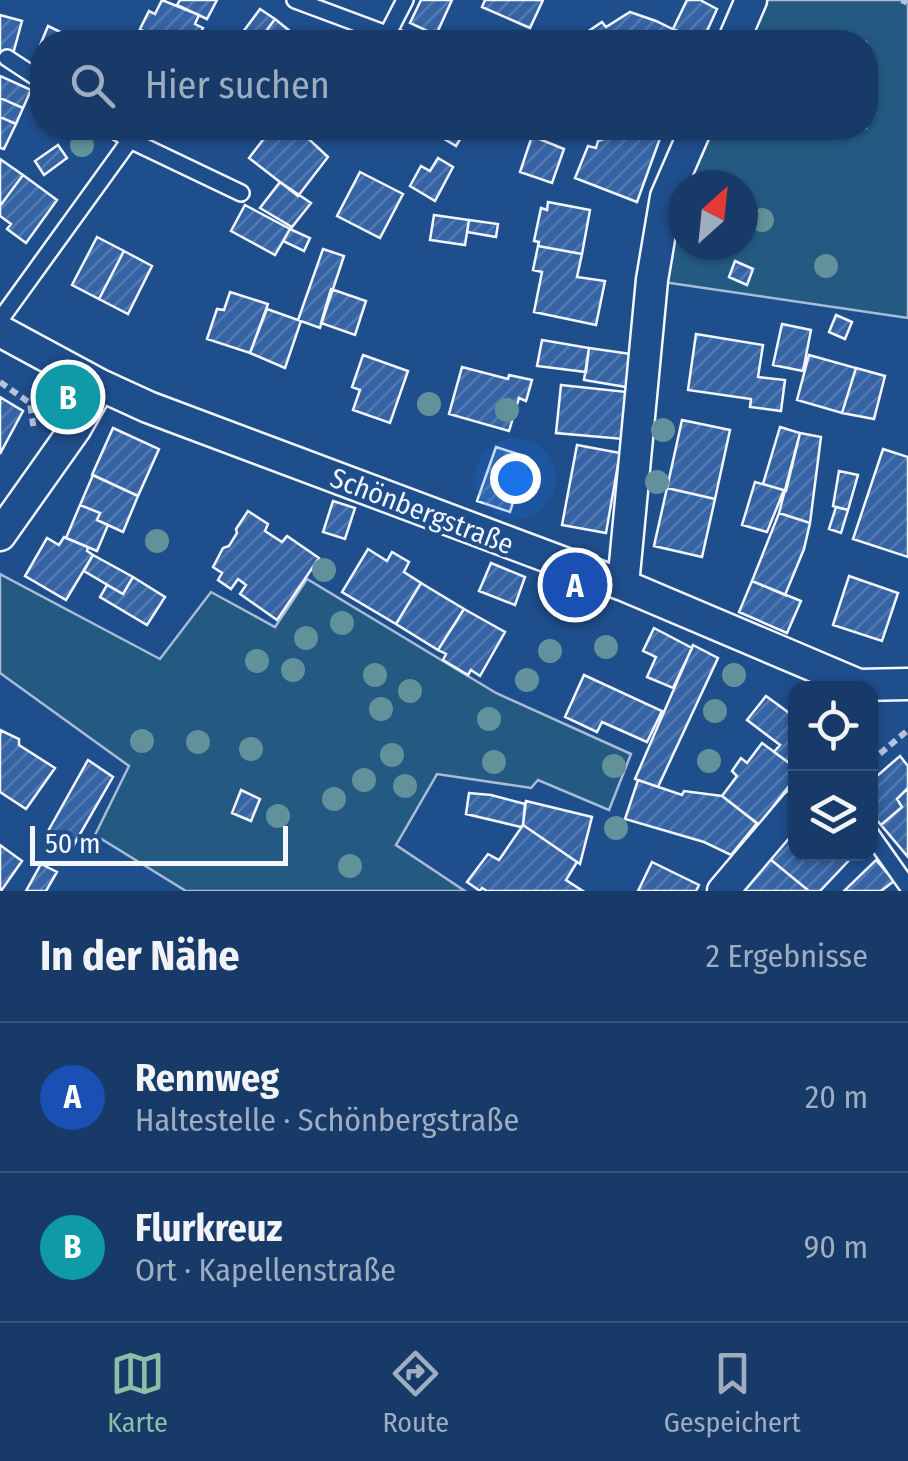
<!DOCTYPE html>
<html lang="de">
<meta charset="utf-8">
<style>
body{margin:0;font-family:"Fira Sans Condensed",sans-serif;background:#244571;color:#f1f3f6}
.controls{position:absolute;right:30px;bottom:30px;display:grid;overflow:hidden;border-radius:20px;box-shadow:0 2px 8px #0004}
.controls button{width:90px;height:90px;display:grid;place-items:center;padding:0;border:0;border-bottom:2px solid #36547d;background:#173a69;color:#f1f3f6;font:50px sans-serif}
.compass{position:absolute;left:668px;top:170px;width:90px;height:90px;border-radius:50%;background:#173a69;box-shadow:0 2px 8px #0004;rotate:27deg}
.scale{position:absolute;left:30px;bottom:25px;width:258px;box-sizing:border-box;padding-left:10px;border:5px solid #f2f6ff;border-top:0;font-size:28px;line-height:35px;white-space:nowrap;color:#f2f6ff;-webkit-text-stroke:8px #1f4e8c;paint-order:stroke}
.you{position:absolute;left:515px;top:478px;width:35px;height:35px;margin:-25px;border:8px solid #fff;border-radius:50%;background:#1a73e8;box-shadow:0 0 0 15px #1a73e833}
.badge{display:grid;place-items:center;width:65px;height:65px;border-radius:50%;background:#8abfa5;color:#fff;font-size:32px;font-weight:700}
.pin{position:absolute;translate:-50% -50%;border:5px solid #fff;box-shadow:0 2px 10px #0006}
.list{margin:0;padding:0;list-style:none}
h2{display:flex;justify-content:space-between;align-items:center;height:130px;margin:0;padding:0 40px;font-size:42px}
h2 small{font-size:32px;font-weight:400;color:#9eadc0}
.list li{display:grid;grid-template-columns:65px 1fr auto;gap:30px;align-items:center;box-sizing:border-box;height:150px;padding:0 40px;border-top:2px solid #36547d}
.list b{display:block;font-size:38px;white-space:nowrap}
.list p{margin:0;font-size:32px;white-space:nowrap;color:#9eadc0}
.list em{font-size:32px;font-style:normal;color:#9eadc0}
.icon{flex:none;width:55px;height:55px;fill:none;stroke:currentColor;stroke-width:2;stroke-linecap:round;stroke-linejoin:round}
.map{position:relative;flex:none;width:908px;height:891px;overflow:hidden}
.search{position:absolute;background:#173a69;box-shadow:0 2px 8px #0004;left:30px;right:30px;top:30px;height:110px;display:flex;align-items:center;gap:25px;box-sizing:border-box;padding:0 35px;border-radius:40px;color:#9eadc0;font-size:38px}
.sheet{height:430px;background:#173a69}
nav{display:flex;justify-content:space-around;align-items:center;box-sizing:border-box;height:140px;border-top:2px solid #36547d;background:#173a69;font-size:28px;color:#9eadc0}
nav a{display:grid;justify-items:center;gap:5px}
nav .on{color:#8abfa5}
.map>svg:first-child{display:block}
.green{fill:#245a82;stroke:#a8bbd7;stroke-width:2.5}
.building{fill:url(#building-hatch);stroke:#f2f6ff;stroke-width:2.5}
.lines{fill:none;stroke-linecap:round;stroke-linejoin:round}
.service-casing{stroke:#f2f6ff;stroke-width:20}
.minor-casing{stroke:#f2f6ff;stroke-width:35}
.path{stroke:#b3c4dc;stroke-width:6;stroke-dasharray:8 5;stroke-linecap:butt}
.service{stroke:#1f4e8c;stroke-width:15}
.minor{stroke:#1f4e8c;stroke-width:30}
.tree{fill:#61919a}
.labels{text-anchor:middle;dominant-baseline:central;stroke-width:8;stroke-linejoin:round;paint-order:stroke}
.street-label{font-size:28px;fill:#f2f6ff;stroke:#1f4e8c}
</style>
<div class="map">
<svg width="908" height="891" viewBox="0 0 908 891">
<defs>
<pattern id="building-hatch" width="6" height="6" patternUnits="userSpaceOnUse" patternTransform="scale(2.5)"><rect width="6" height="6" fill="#3563a3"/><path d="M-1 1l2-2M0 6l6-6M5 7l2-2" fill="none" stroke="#537ab1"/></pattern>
</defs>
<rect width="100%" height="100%" fill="#1f4e8c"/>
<!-- green -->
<path class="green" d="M765 0H908V318L663 282 683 196V245H743V185H687L710 128H866V42H746Z
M0 574 160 659 211 592 275 627 307 579 496 693 631 754 609 810 538 780 531 788 437 774 396 845 465 891H186L95 835 129 766 0 673Z"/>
<!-- building -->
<path class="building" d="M162 0 199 15 195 24 203 28 196 42H141L145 32 140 29 149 11 155 14Z
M180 0H217L207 19 177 5Z
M421 0H452L436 35 410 23Z
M485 0H543L530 28 482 7Z
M687 0H700L717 9 702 42 673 29Z
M260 9 275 19 258 42 243 32Z
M630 12 656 21 699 42H585L581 36 602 22 606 27Z
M0 15 22 21 13 54 0 50Z
M275 19 296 36 291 42H258Z
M48 26 75 39 74 42H42V64L34 60Z
M0 76 31 90 23 108 0 98Z
M0 98 23 108 16 124 0 117Z
M0 117 16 124 4 149 0 148Z
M272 128H297L328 157 298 196 249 158Z
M426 128H467L456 146Z
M611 128 663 130 637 202 575 178 588 146 596 148 598 141 607 138Z
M532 136 564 149 552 183 520 172Z
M58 145 67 158 44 175 35 161Z
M438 158 453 167 435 201 410 186 421 166 430 171Z
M0 159 23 175 0 206Z
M360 172 403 194 380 238 337 216Z
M23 175 57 200 26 243 7 229 11 224 0 216V206Z
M280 182 311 203 292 227 260 208Z
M548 202 590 210 582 254 538 246 539 242 534 241 541 208 547 210Z
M245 205 290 229 275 255 231 231Z
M434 215 469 220 465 245 430 240Z
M469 220 498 224 496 237 467 232Z
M290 229 310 238 304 251 283 241Z
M97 237 124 251 99 299 72 285Z
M538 246 582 254 577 277 605 281 596 325 534 312 542 272 533 270Z
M323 249 344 256 320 328 298 320Z
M124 251 152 266 128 314 99 299Z
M735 261 753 269 747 285 729 277Z
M331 289 366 301 355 335 321 323Z
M230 292 268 304 250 353 207 339 217 309 224 310Z
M267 309 301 321 285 368 250 353Z
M836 315 852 322 845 339 829 332Z
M782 324 811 330 803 371 773 365Z
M696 334 763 345 758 377 785 380 781 411 750 407 751 399 688 390Z
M542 340 589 348 586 372 537 366Z
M589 348 631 354 626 387 584 380Z
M363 355 408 371 390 423 353 410 360 390 352 387Z
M809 355 856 368 842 413 797 400Z
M462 367 508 379 509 375 532 380 526 401 519 398 509 431 449 414Z
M856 368 885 376 874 419 842 413Z
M561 385 627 392 623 439 556 433Z
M0 397 23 411 0 454Z
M682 420 730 430 715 499 667 488Z
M780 427 800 433 786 491 763 484Z
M113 428 159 449 138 496 92 475Z
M800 433 821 437 810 523 779 513Z
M577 445 620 453 606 533 562 525Z
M496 447 527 457 510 512 477 501Z
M883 449 908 457V557L853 539Z
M839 471 858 475 848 510 833 506Z
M93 475 138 496 123 532 97 520 100 513 80 505Z
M755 482 784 490 767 532 742 525Z
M667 488 715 499 702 557 654 546Z
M333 501 355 508 345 539 323 532Z
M80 505 100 513 97 520 108 525 97 551 66 538Z
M836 507 848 510 841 533 829 529Z
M248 511 268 524 265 531 282 542 287 536 319 558 277 620 240 594 246 585 238 579 231 589 218 580 222 573 213 567 223 548 229 546 237 533 236 529Z
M779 513 810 523 804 549 785 595 752 581Z
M64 537 88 547 87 551 93 555 66 600 25 576 47 538 59 545Z
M368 549 387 561 392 552 409 562 404 572 421 583 396 624 342 592Z
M93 555 133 577 123 594 84 571Z
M491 563 525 577 515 605 479 591Z
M849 576 898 593 882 641 833 625Z
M133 577 165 597 147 625 100 597 107 585 123 594Z
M752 581 801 601 787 633 739 612Z
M421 583 464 609 438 650 396 624Z
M464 609 505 632 480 676 471 670 468 675 443 660 446 654 438 650Z
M654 628 692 648 673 688 647 677 656 657 643 651Z
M693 645 718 658 658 787 635 779Z
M584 675 662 711 647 742 602 722 597 732 565 717Z
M766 696 796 718V768L774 752 780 745 747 720Z
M0 730 19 739V745L55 768 26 809 0 792Z
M762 743 796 768V777L759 825 722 796 737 776 732 771 741 758 747 763Z
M900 756 908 766V788L897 799 902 807 881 825 870 812V782Z
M88 760 113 777 72 848 47 833Z
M638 780 682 795 684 791 722 796 757 823 731 855 704 842 625 819Z
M908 788V857L881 825 902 807 897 799Z
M241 790 260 799 251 821 232 813Z
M469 793 491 795 525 804 523 825 521 827 466 814Z
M526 801 592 817 580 864 523 825Z
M523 825 577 862 566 880 583 891H487L482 888 480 891 467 882 488 854 499 860Z
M796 827V854H855L820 891H809L770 859Z
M0 845 22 861 1 891H0Z
M770 859 809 891H744Z
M876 860 894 881 881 891H844Z
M652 862 699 885 696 891H638Z
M41 864 57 872 46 891H26Z"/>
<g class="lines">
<!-- service casing -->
<g class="service-casing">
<path id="service" d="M295 0 408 42
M387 35 405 0
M7 58 42 81
M111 128 130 140 241 193
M0 320 130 140
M870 833 908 887"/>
</g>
<!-- minor casing -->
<g class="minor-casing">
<path id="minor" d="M733 42 751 0
M0 331 100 385 148 407 623 585 859 685 908 684
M0 535 75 429 100 385
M623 585 652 280 666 197 696 128
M723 891 796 805"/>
</g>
<!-- path -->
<path class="path" d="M903 4 905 0
M0 382 30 403 34 431
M33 410 55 402
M870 762 908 730"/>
<!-- service -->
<use href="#service" class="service"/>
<!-- minor -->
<use href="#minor" class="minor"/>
</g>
<!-- trees -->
<g class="tree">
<circle cx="82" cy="145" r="12"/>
<circle cx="762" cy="220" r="12"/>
<circle cx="826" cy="266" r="12"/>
<circle cx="429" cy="404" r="12"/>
<circle cx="507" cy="410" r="12"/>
<circle cx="663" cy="430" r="12"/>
<circle cx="657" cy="482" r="12"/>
<circle cx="157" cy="541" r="12"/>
<circle cx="324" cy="570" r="12"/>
<circle cx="558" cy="602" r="12"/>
<circle cx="342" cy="623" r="12"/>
<circle cx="306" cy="638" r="12"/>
<circle cx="606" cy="647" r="12"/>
<circle cx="550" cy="651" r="12"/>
<circle cx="257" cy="661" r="12"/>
<circle cx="293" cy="670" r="12"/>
<circle cx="375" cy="675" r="12"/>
<circle cx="734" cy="675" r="12"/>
<circle cx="527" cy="680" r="12"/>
<circle cx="410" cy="691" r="12"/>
<circle cx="381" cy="709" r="12"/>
<circle cx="715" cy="711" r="12"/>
<circle cx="489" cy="719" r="12"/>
<circle cx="142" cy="741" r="12"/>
<circle cx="198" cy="742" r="12"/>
<circle cx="251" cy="749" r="12"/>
<circle cx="392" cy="755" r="12"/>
<circle cx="709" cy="761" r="12"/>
<circle cx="494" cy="762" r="12"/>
<circle cx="614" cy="766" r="12"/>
<circle cx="364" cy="780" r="12"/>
<circle cx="405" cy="786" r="12"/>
<circle cx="334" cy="799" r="12"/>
<circle cx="278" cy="816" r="12"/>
<circle cx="616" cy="828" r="12"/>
<circle cx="350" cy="866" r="12"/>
</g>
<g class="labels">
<!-- street labels -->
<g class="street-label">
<text transform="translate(422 511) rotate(21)">Schönbergstraße</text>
</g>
</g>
</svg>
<div class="controls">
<button><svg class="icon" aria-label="locate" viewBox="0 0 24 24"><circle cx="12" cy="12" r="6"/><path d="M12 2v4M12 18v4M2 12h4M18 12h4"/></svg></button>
<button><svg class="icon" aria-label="layers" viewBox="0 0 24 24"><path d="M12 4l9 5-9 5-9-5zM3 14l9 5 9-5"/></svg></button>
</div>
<svg class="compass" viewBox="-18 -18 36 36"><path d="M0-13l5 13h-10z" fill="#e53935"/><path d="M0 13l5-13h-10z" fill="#9eadc0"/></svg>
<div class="scale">50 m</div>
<div class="you"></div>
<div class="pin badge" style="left:575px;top:585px;background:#1a4fb4">A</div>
<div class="pin badge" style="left:68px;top:397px;background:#0f9aa8">B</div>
<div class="search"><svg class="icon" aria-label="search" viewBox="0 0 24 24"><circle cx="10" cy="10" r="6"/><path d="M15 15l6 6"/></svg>Hier suchen</div>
</div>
<section class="sheet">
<h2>In der Nähe<small>2 Ergebnisse</small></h2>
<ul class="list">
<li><span class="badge" style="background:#1a4fb4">A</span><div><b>Rennweg</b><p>Haltestelle · Schönbergstraße</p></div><em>20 m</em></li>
<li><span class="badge" style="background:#0f9aa8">B</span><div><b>Flurkreuz</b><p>Ort · Kapellenstraße</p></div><em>90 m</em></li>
</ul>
</section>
<nav>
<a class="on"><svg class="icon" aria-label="map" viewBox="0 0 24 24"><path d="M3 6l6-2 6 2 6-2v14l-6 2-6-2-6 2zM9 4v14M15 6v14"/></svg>Karte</a>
<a><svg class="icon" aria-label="directions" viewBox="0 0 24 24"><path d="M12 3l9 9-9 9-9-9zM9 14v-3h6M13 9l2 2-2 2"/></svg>Route</a>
<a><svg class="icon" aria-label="saved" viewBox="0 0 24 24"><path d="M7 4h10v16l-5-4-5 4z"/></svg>Gespeichert</a>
</nav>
